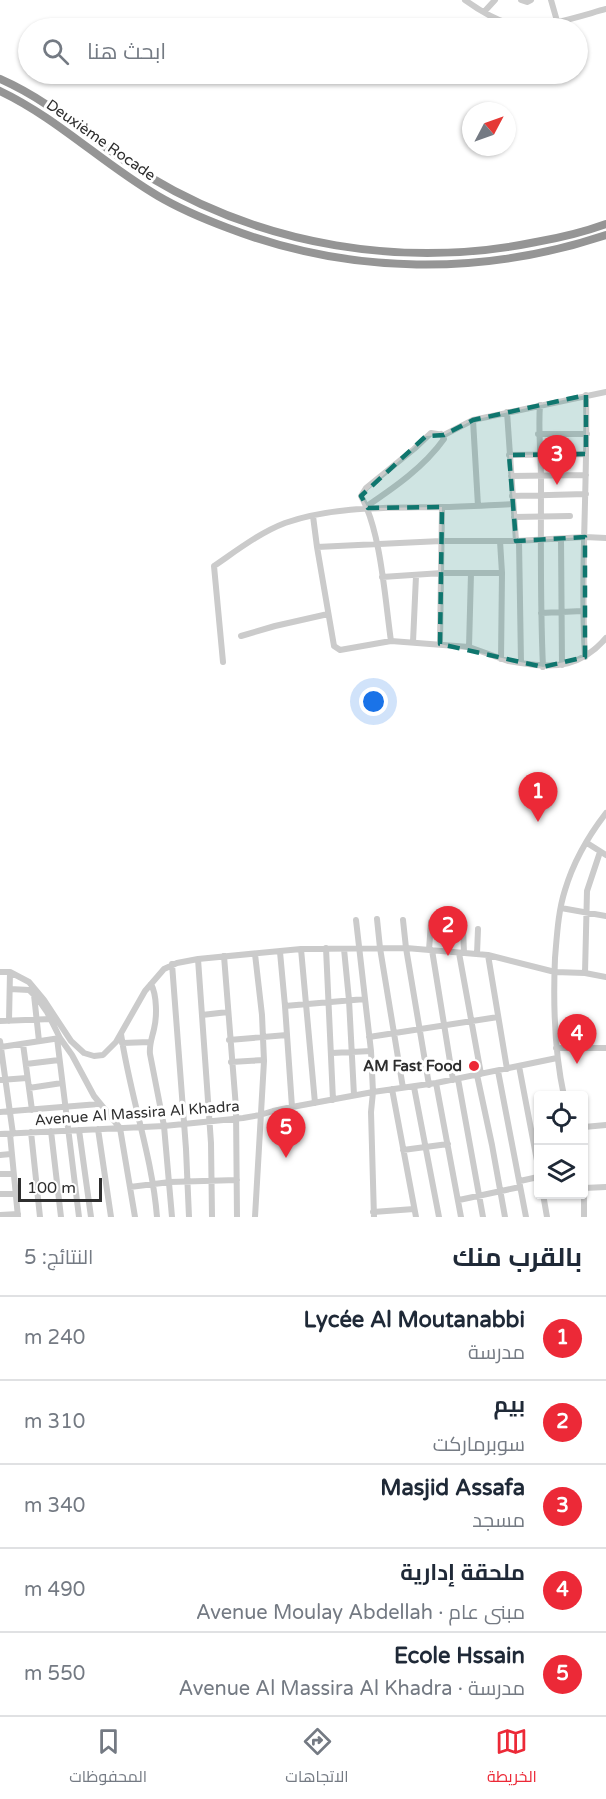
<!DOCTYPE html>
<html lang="ar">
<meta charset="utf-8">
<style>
body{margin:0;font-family:"Varela Round",Cairo,sans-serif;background:#f6f6f7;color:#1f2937;direction:rtl}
.controls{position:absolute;right:18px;bottom:18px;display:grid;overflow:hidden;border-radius:6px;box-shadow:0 2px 4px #0004}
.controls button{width:54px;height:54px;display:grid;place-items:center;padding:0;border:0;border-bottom:2px solid #e0e1e3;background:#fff;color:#1f2937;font:30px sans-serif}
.compass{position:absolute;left:462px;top:102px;width:54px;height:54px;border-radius:50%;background:#fff;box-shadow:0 2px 4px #0004;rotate:49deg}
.scale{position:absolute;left:18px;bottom:15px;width:84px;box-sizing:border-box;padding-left:6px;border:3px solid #2e2e2e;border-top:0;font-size:16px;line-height:21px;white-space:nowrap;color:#2e2e2e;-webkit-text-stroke:4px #fff;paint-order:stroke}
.you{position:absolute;left:374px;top:702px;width:21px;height:21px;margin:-15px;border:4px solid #fff;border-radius:50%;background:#1a73e8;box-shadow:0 0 0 9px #1a73e833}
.badge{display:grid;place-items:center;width:39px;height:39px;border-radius:50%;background:#ec2937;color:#fff;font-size:20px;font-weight:700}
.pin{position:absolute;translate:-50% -50px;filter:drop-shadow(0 2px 3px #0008)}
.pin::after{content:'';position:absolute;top:32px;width:21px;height:18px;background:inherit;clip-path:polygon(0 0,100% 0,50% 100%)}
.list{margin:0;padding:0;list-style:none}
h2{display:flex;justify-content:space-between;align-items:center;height:78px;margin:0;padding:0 24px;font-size:26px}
h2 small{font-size:20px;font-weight:400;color:#747a83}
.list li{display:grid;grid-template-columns:39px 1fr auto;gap:18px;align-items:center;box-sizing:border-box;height:84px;padding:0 24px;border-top:2px solid #e0e1e3}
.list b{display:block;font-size:22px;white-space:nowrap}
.list p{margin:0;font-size:20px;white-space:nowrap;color:#747a83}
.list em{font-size:20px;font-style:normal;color:#747a83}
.icon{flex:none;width:33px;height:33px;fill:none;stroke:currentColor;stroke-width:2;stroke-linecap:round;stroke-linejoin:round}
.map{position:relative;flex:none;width:606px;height:1217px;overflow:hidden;direction:ltr}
.search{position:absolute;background:#fff;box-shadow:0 2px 4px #0004;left:18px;right:18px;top:18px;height:66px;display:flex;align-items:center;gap:15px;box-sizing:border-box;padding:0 21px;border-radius:33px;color:#747a83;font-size:22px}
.sheet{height:498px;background:#fff}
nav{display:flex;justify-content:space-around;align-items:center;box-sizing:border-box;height:84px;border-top:2px solid #e0e1e3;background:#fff;font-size:16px;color:#747a83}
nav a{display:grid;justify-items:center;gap:3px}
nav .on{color:#ec2937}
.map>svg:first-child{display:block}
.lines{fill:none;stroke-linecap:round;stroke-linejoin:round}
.minor{stroke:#cbcbcb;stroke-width:6}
.highway{stroke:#959595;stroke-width:8}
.marked{fill:#0f766e;fill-opacity:0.2;stroke:#0f766e;stroke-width:4.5;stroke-dasharray:12 8;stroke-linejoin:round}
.poi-dot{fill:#ec2937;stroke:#fff;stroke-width:2}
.labels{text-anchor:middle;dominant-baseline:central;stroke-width:6;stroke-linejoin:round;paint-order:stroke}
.street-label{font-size:15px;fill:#2e2e2e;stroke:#fff}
.poi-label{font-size:15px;font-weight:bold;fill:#2e2e2e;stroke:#fff;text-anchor:end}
</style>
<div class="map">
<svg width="606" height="1217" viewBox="0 0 606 1217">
<rect width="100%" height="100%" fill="#fff"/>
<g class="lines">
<!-- minor -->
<path class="minor" d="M465 0C483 13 506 27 529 27 550 26 584 15 606 9
M521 0 527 2 531 0
M551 0 557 21
M484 12 495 0
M540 405C538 430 541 454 541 479 541 541 540 604 543 667
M507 412 516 541
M473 420 478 506
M538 434H587
M509 455 586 454
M511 476 586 475
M512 496 586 494
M367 506C395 487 424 467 444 439L441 434
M313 516 317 547 441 541H516L585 537 606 538
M514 517 570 516
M561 539 562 665
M519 541 521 663C556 669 582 666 606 638
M317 547 334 646 340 650 391 641 469 647 471 573
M382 577 442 573H502L500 541
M541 613 582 611
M241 636 275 626 328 614
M391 641C385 600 381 531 361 496L366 488 414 449 431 433 444 435 473 420 606 392
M413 642 416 576
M440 644 442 507
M469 647 508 661 521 663
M585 657C580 570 588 483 586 395
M501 659 502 573
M223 662 214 566C236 551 259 533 285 523 334 506 388 508 440 507 464 507 489 505 513 504
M587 843 606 855
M561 908 606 916
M377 919 380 948 403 1088
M356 920 371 1051 373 1092 371 1112 374 1217
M403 920 406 948 429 1085
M463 927 464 953
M326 948 333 1100
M301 949 315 1103
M344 949 349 1000 354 1095
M429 950 431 922
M432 950 453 1080
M280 952 285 1006 292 1107
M459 953 481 1074
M477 954 478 929
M488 955 507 1069
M224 956 236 1108 237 1217
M198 959 211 1143 212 1217
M172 964 186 1149 189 1217
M0 972H10L29 982 44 1000 71 1041 84 1053 94 1056 103 1055 116 1042 145 991 164 969 177 963 198 959 301 949 406 948 488 955 555 972 585 973 606 977
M585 973 587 891 600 852
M151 984C157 995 157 1017 154 1029 152 1038 149 1045 150 1054L164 1126 172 1217
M10 989 29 990 38 999 47 1012 60 1038 72 1055 94 1096 120 1128 135 1217
M34 995 39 1041
M285 1006 365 999
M202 1015 228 1012
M0 1021 51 1019
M9 1021 10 972
M121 1034C130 1096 152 1155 157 1217
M369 1037 498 1017
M57 1038 79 1217
M229 1040 287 1035
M0 1041 13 1134
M122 1043 150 1042
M23 1044 32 1110
M1 1047 60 1038
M556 1048H606
M332 1053 371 1051
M231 1062 264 1060
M26 1064 59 1060
M519 1066 538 1166
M498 1071 526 1217
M477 1075 492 1145 505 1217
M458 1079 483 1217
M0 1080 27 1078
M436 1083 461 1217
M414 1087 439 1217
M29 1088 62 1083
M392 1089 416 1217
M564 1096C554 1050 553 1004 555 958 557 935 558 912 565 890 573 863 589 835 606 813
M0 1112 99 1104
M584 1127 606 1125
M98 1129 111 1217
M79 1130 91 1217
M51 1131 61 1217
M31 1132 40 1217
M0 1134 164 1126 243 1118 260 1115 273 1111 292 1107 373 1092 436 1083 557 1058
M10 1134 18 1217
M403 1150 448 1144
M0 1155 11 1154
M0 1174H13
M520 1181 538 1177
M130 1187 170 1182 237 1180
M584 1188 606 1187
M584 1192V1217
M0 1194H15
M543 1194 547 1217
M459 1200 520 1187
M373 1212 414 1209
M0 1215 18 1214
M255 1217 264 1061 262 1015 255 954"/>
<!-- highway -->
<path class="highway" d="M0 79C55 103 97 145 148 176 264 246 404 269 536 242 559 238 584 232 606 224
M0 91C57 118 103 164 158 196 180 209 204 219 228 228 350 275 483 276 606 235"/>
</g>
<!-- marked area -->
<path class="marked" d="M586 395V454L509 455 516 541 585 537V657L543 667 440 644 442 507 368 508 361 496 426 436 444 435 473 420Z"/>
<!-- markers -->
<circle class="poi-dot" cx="474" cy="1066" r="6"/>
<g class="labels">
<!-- street labels -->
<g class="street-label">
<text transform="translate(101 140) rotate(35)">Deuxième Rocade</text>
<text transform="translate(137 1113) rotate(-4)">Avenue Al Massira Al Khadra</text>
</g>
<!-- poi labels -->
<g class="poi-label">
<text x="462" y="1066">AM Fast Food</text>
</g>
</g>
</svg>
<div class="controls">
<button><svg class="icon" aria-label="locate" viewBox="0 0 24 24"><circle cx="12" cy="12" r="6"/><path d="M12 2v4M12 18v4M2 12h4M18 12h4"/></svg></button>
<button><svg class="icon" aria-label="layers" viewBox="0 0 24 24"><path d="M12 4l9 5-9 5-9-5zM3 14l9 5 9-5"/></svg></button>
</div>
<svg class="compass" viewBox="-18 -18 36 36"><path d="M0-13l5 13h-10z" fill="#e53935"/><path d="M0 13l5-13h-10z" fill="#747a83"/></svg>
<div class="scale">100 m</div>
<div class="you"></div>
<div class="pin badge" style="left:538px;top:822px">1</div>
<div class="pin badge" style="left:448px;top:956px">2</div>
<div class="pin badge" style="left:557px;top:485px">3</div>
<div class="pin badge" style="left:577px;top:1064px">4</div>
<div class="pin badge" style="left:286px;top:1158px">5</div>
<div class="search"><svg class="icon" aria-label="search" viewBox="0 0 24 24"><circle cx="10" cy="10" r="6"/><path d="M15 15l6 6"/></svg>ابحث هنا</div>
</div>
<section class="sheet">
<h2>بالقرب منك<small>النتائج: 5</small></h2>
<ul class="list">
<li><span class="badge">1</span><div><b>Lycée Al Moutanabbi</b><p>مدرسة</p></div><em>240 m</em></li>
<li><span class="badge">2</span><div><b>بيم</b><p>سوبرماركت</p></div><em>310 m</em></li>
<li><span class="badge">3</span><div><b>Masjid Assafa</b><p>مسجد</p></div><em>340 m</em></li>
<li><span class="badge">4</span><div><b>ملحقة إدارية</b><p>مبنى عام · Avenue Moulay Abdellah</p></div><em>490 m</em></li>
<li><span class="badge">5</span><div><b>Ecole Hssain</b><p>مدرسة · Avenue Al Massira Al Khadra</p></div><em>550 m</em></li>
</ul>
</section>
<nav>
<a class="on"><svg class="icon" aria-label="map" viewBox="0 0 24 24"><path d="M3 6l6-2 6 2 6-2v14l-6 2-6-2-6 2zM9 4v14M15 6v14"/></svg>الخريطة</a>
<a><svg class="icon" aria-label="directions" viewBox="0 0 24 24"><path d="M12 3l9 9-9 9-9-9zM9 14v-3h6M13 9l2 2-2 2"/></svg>الاتجاهات</a>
<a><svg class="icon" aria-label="saved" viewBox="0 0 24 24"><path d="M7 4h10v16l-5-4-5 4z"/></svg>المحفوظات</a>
</nav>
